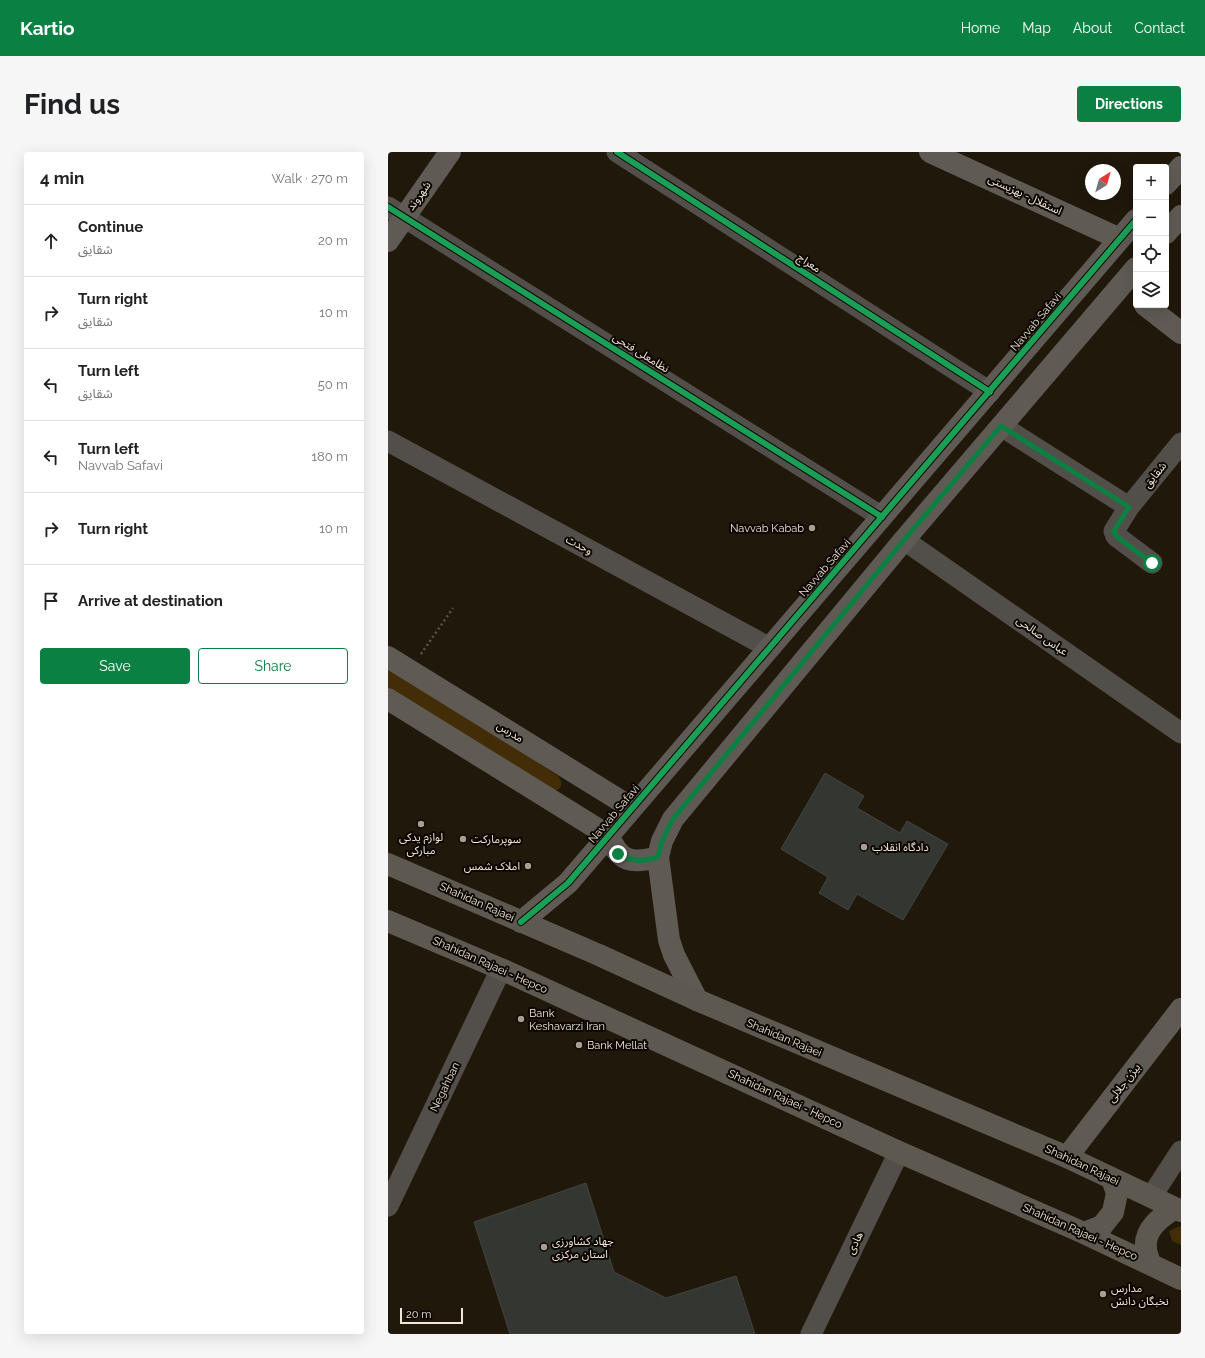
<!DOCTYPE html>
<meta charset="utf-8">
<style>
body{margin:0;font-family:Raleway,"Noto Sans Arabic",sans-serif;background:#f6f6f6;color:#202124}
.controls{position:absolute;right:12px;top:12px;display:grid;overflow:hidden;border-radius:4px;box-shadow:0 4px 16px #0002}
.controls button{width:36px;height:36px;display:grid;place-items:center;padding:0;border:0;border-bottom:1px solid #e0e0e0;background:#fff;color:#202124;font:20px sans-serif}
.compass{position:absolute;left:697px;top:12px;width:36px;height:36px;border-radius:50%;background:#fff;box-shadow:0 4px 16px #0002;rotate:37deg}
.scale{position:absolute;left:12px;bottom:10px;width:63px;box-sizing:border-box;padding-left:4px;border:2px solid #f1e7d8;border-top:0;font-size:11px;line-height:14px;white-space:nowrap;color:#f1e7d8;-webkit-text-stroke:3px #0c0601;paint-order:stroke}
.stop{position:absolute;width:12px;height:12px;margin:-9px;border:3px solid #0b8043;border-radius:50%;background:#fff}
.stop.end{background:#0b8043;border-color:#fff;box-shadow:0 1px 4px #0008}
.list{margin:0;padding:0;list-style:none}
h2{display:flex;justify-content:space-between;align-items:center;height:52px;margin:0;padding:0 16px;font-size:17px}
h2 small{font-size:13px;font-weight:400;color:#757577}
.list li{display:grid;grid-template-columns:26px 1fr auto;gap:12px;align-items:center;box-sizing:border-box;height:72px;padding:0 16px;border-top:1px solid #e0e0e0}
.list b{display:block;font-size:15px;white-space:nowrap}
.list p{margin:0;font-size:13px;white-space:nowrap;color:#757577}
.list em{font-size:13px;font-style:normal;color:#757577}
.actions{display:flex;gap:8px;padding:12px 16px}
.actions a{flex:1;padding:9px 0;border:1px solid #0b8043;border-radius:4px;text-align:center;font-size:14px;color:#0b8043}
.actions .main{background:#0b8043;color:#fff}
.icon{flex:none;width:22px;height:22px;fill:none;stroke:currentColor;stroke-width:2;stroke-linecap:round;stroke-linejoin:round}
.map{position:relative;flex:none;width:793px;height:1182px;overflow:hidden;border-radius:4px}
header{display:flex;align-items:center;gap:24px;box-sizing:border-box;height:56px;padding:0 20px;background:#0b8043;color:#fff}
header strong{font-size:19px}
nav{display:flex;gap:22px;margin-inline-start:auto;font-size:14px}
.intro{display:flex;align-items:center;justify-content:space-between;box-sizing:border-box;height:96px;padding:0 24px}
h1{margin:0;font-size:28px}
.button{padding:10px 18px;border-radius:4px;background:#0b8043;color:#fff;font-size:14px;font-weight:700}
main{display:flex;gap:24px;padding:0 24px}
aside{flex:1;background:#fff;border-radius:4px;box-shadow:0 4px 16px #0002}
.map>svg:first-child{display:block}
.green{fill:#422d06}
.building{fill:#343632;stroke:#424541}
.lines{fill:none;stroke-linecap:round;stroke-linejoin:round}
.path{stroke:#58544b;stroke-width:2.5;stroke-dasharray:2 3;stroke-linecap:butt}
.street{stroke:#524f4a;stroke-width:21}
.secondary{stroke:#5f5a54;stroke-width:22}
.primary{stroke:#5d5950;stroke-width:22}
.cycleway-casing{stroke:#0c0601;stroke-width:8}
.cycleway{stroke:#1a9f57;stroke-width:6}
.route{stroke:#0b8043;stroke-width:5}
.poi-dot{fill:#a89f90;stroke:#0c0601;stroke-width:1.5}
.labels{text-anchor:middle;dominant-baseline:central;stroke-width:4;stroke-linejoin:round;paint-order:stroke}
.street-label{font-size:11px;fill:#f1e7d8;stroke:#0c0601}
.poi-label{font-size:11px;fill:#f1e7d8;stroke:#0c0601;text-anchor:start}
</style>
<header>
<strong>Kartio</strong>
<nav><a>Home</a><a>Map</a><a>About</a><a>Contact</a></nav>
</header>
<div class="intro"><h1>Find us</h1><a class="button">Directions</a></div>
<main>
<aside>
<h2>4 min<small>Walk · 270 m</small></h2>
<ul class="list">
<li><svg class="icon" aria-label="ahead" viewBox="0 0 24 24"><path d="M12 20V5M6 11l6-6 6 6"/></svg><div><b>Continue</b><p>شقایق</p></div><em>20 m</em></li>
<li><svg class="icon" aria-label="right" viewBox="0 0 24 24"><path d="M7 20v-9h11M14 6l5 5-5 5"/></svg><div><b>Turn right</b><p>شقایق</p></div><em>10 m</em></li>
<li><svg class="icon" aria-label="left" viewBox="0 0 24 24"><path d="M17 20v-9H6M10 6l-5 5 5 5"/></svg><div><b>Turn left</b><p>شقایق</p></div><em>50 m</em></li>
<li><svg class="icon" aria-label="left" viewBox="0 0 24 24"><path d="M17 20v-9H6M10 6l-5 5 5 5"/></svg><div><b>Turn left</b><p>Navvab Safavi</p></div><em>180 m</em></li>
<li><svg class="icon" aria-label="right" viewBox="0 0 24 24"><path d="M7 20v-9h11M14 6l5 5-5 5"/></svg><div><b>Turn right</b></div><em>10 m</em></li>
<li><svg class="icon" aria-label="arrive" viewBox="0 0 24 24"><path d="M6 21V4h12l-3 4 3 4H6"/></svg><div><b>Arrive at destination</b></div></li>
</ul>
<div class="actions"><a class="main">Save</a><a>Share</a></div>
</aside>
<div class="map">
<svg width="793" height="1182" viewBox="0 0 793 1182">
<rect width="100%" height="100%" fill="#20180a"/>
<!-- green -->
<path class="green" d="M0 512 170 624C176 631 174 637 166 640L0 539Z
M792 1074 793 1075V1093L784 1089 781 1079Z"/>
<!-- building -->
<path class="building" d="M437 621 476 644 469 656 512 681 519 669 560 692 515 768 469 742 460 758 431 741 440 725 393 697Z
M198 1031 226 1120 278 1146 348 1124 367 1182H122L86 1070Z"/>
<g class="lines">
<!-- path -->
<path class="path" d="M33 502 65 456"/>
<!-- street -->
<path class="street" d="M229 0 602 240
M0 55 494 365
M613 274 741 355
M0 289 382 496
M516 388 793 581
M764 411 728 384 726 379 741 355 793 291
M763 1045 793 999
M0 1054 113 817
M423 1182 511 1000"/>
<!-- secondary -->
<path class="secondary" d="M542 0 732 87
M778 32 793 15
M778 81 793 64
M0 89 62 0
M757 153 793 181
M0 505 244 656
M0 547 221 684C231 710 244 712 270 705
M133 770 180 731 748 68
M309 848 286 803 281 788 270 705 274 689 285 667 516 388 748 116
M679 1005 793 857"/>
<!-- primary -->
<path class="primary" d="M0 712 211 803 309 848 679 1005 793 1059
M0 769 113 817 511 1000 696 1081 793 1127
M696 1081 714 1074 725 1060 729 1041 724 1027
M762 1112C761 1107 758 1101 758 1096 756 1077 773 1065 787 1056"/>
<!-- cycleway casing -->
<g class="cycleway-casing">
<path id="cycleway" d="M229 0 602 240
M0 55 494 365
M133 770 180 731 748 68"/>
</g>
<!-- cycleway -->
<use href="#cycleway" class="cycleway"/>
</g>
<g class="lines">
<!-- route -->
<path class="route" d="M230 702C246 710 253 710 270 705L274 689 285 667 516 388 613 274 741 355 726 379 728 384 764 411"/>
</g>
<!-- markers -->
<g class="poi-dot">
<circle cx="424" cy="376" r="4"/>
<circle cx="33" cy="672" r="4"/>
<circle cx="75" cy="687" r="4"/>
<circle cx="476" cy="695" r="4"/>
<circle cx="140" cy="714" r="4"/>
<circle cx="133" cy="867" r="4"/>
<circle cx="191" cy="893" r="4"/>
<circle cx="156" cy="1095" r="4"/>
<circle cx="715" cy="1142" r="4"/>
</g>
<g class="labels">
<!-- street labels -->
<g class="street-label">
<text transform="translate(637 43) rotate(25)">استقلال- بهزیستی</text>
<text transform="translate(31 44) rotate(-55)">شهروند</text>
<text transform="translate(421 111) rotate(33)">معراج</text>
<text transform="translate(648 170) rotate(-50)">Navvab Safavi</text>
<text transform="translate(253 201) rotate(32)">نظامعلی فتحی</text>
<text transform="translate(767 323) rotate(-51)">شقایق</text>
<text transform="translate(191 393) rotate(28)">وحدت</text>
<text transform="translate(437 416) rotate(-49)">Navvab Safavi</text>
<text transform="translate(654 484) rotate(35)">عباس صالحی</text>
<text transform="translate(122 580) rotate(32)">مدرس</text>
<text transform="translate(226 662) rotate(-50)">Navvab Safavi</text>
<text transform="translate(89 750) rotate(24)">Shahidan Rajaei</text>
<text transform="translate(102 813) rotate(24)">Shahidan Rajaei - Hepco</text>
<text transform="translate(396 886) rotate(23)">Shahidan Rajaei</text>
<text transform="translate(736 931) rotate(-52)">بیژن جلالی</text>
<text transform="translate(57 935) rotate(-64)">Negahban</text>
<text transform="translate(397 947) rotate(25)">Shahidan Rajaei - Hepco</text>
<text transform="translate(694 1013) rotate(25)">Shahidan Rajaei</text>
<text transform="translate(692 1080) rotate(24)">Shahidan Rajaei - Hepco</text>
<text transform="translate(467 1091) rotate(-64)">هادی</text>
</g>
<!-- poi labels -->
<g class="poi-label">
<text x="416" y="376" text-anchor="end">Navvab Kabab</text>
<text x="33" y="685" text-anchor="middle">لوازم یدکی<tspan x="33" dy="13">مبارکی</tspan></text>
<text x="83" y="687">سوپرمارکت</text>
<text x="484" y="695">دادگاه انقلاب</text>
<text x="132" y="714" text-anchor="end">املاک شمس</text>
<text x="141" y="861">Bank<tspan x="141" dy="13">Keshavarzi Iran</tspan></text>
<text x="199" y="893">Bank Mellat</text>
<text x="164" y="1089">جهاد کشاورزی<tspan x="164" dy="13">استان مرکزی</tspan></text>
<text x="723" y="1136">مدارس<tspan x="723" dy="13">نخبگان دانش</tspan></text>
</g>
</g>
</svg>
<div class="controls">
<button>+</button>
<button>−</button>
<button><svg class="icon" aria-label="locate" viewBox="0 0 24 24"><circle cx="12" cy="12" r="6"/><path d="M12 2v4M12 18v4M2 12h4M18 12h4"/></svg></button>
<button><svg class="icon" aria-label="layers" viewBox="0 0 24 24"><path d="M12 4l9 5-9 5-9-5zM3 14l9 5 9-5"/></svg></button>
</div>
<svg class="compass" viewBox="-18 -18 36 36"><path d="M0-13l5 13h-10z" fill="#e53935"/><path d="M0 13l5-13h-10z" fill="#757577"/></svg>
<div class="scale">20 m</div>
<div class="stop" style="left:764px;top:411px"></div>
<div class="stop end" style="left:230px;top:702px"></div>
</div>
</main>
